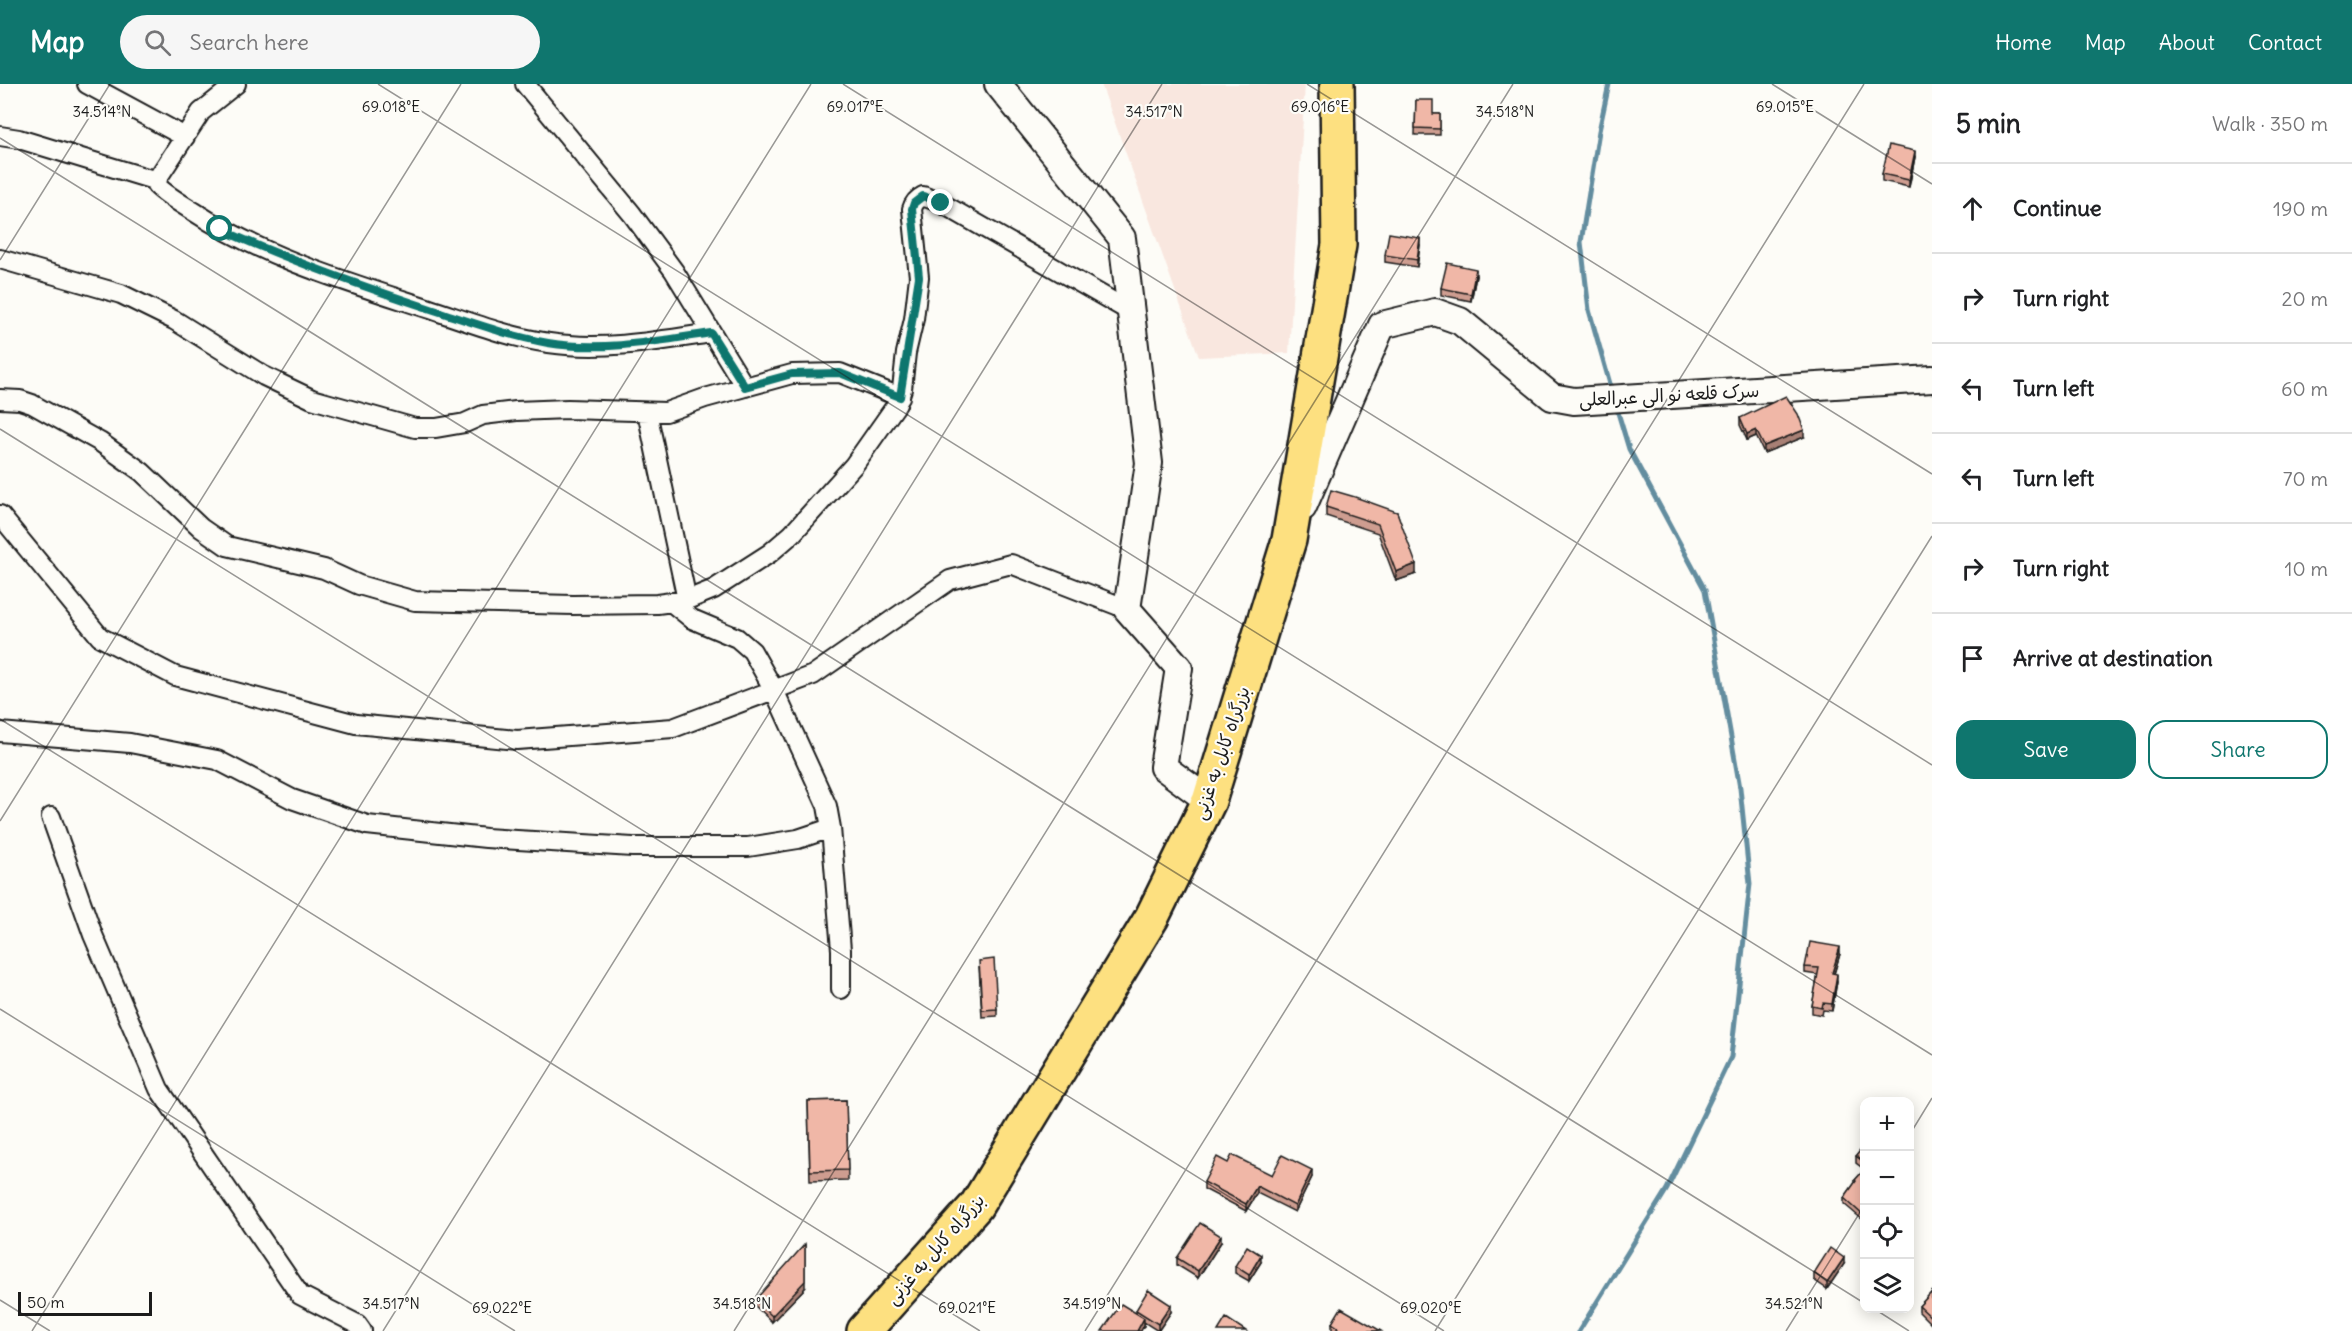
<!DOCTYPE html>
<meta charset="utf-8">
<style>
body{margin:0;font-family:Delius,"Playpen Sans Arabic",sans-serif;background:#f6f6f6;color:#202124}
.controls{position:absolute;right:18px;bottom:18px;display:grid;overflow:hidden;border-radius:12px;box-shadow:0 3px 15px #0003}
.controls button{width:54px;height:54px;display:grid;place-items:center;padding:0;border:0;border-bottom:2px solid #e0e0e0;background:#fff;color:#202124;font:30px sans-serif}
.scale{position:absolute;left:18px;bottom:15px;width:134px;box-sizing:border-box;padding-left:6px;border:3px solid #1c1c1c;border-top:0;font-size:16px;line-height:21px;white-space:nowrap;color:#1c1c1c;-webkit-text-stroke:4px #fdfcf7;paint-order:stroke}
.stop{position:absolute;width:18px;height:18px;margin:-14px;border:4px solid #0f766e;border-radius:50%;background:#fff}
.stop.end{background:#0f766e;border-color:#fff;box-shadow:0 2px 6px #0008}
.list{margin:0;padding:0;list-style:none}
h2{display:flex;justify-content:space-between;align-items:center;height:78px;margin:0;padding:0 24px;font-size:26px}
h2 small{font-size:20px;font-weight:400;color:#757577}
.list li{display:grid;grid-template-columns:39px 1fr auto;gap:18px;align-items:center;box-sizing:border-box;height:90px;padding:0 24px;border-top:2px solid #e0e0e0}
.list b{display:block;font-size:22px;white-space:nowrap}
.list em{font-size:20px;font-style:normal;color:#757577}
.actions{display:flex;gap:12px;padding:18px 24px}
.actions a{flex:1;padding:14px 0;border:2px solid #0f766e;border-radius:18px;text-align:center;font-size:21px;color:#0f766e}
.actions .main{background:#0f766e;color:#fff}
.icon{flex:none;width:33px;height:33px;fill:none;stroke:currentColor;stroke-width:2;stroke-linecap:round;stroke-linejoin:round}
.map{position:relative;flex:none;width:1932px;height:1247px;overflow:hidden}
header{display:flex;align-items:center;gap:36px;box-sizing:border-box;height:84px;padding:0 30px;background:#0f766e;color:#fff}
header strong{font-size:28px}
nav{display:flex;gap:33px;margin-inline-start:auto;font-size:21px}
.search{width:420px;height:54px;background:#f6f6f6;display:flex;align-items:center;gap:15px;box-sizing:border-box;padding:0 21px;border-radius:33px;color:#757577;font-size:22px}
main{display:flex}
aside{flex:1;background:#fff}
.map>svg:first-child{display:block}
.built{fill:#f9e7df}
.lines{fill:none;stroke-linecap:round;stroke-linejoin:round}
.stream{stroke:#648d9f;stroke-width:5}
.street-casing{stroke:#1c1c1c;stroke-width:22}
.secondary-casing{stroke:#1c1c1c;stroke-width:30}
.highway-casing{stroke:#1c1c1c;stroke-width:38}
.street{stroke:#fdfcf7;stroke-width:18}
.secondary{stroke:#fdfcf7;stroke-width:26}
.highway{stroke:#fde080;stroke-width:33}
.wall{fill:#ce9d90;stroke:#1c1c1c;stroke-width:1.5}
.shaded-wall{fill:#a88075;stroke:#1c1c1c;stroke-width:1.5}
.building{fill:#f0b7a7;stroke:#1c1c1c;stroke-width:1.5}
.route{stroke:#0f766e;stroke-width:8}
.ticks{fill:none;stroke:#1c1c1c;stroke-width:1.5;stroke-opacity:0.45}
.labels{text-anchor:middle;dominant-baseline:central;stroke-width:4.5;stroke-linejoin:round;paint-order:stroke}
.street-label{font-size:18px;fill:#1c1c1c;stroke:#fdfcf7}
.ticks-label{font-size:15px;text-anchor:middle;fill:#1c1c1c;stroke:#fdfcf7;stroke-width:4.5;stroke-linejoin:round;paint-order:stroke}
</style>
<header>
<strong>Map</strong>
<div class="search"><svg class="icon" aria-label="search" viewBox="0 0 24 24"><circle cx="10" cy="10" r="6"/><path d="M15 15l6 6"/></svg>Search here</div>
<nav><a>Home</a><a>Map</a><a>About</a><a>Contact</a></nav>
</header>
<main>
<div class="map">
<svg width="1932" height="1247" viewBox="0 0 1932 1247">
<rect width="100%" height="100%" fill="#fdfcf7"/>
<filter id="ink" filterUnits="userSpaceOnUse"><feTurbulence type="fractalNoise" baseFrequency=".0167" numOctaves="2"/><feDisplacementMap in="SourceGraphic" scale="12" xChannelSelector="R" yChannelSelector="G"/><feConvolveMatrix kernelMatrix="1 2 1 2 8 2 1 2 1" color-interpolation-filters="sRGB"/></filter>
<g filter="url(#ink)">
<!-- built -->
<path class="built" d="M1101 0H1305L1289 269 1199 273Z"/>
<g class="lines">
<!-- stream -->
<path class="stream" d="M1609 0 1599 47 1581 158 1589 226 1612 307
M1579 1247 1667 1105 1731 973 1750 800 1740 704 1705 506 1629 365 1616 322"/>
<!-- street casing -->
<g class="street-casing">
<path id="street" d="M87 0 185 53
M236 0 201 28 159 92 156 101C166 111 180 119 193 127 263 173 347 198 427 224 467 237 507 253 549 259 603 267 658 257 711 249
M525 0 632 130 674 187 745 303
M0 52 19 55 157 97
M0 175 121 210 174 236 264 292 312 315 415 344H436L465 339 483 331 516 327 568 325 666 328 705 314 792 290 840 289 900 313
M0 315 20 316 32 320 100 358 142 388 201 444 227 462 324 485 359 501 415 517 573 521 657 520 687 516 714 505 770 469 792 450 854 381 897 320 902 305 906 269 914 235 919 193 912 125C914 118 917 115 923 112L941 119 1131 228
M647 328 687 516
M0 431 100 553 175 592 356 640 517 656 673 644 813 591 950 496 1011 480 1127 525
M671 518 692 535 737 554 752 567 774 606 827 722 831 744 841 866V905
M0 648 130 659 217 676 292 715 367 741 486 754 633 763H748L798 755 831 744
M51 733 93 851 159 1005 300 1211 357 1240 362 1247"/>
</g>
<!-- secondary casing -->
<g class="secondary-casing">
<path id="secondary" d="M998 0 1122 154 1149 379 1127 525 1179 584 1163 683 1209 717
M1303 423 1382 241 1435 228 1460 237 1552 313 1574 317 1932 295"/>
</g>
<!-- highway casing -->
<g class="highway-casing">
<path id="highway" d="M864 1247 976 1122 1152 833 1209 717 1289 456 1339 161 1337 0"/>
</g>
<!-- street -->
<use href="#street" class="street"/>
<!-- secondary -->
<use href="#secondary" class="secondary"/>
<!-- highway -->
<use href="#highway" class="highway"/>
</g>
<!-- wall -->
<path class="wall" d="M1416 16 1433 30H1440V51H1415Z
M1915 73 1909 103 1882 97V90Z
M1420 161 1417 183 1385 178V171Z
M1476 192 1471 217 1441 211V204Z
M1740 334 1804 353 1764 369 1756 352 1747 356 1740 341Z
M1326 423 1397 428 1416 490 1396 497 1378 449 1326 432Z
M1840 870 1834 890 1837 897 1832 927 1823 926 1822 931 1812 929V922L1818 891 1805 889V883Z
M979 883 997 925V932L982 933Z
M846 1016 848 1096 810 1097 808 1017Z
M1864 1062V1085L1856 1079V1072Z
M1228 1079 1272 1091 1312 1093 1295 1128 1257 1109 1246 1127 1204 1105V1098Z
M1864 1086V1137L1844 1120V1114L1855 1099V1096Z
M1221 1158 1198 1194 1177 1181V1174Z
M1261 1178 1249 1197 1235 1189V1182Z
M1844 1180 1827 1205 1814 1196V1189Z
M805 1204 772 1238 755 1222V1216Z
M1932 1208V1241L1919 1228V1222Z
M1136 1226 1171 1228 1158 1247 1144 1238V1241L1136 1229Z
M1332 1239 1381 1247H1332Z"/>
<!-- shaded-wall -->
<path class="shaded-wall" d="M1915 67V73L1909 103V96Z
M1420 154V161L1417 183V176Z
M1476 185V192L1471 217V210Z
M1756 346V352L1747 356V350Z
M1804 346V353L1764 369V362Z
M1416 480V490L1396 497V488Z
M1840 863V870L1832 896V889Z
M1837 890V897L1832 927V920Z
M1312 1086V1093L1295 1128V1122Z
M1257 1102V1109L1246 1127V1120Z
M1221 1152V1158L1198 1194V1187Z
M805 1160V1204L772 1238V1232Z
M1261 1171V1178L1249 1197V1191Z
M1844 1174V1180L1827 1205V1199Z
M1171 1221V1228L1158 1247V1240Z
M1144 1234V1241L1141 1247H1137Z"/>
<!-- building -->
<path class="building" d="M1416 16H1433V30H1440V45L1415 44Z
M1889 61 1915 67 1909 96 1882 90Z
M1389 149 1420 154 1417 176 1385 171Z
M1447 179 1476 185 1471 210 1441 204Z
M1786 312 1798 330 1804 346 1764 362 1756 346 1747 350 1740 334Z
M1331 406 1355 413 1397 428 1416 480 1396 488 1378 440 1326 423Z
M1810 858 1840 863 1832 889 1837 890 1832 920 1823 919 1822 924 1812 922 1819 884 1805 883Z
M994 875 997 925 982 926 979 877Z
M846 1016 848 1086 810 1087 808 1017Z
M1864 1062V1078L1856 1072Z
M1232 1071 1272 1091 1282 1071 1312 1086 1295 1122 1257 1102 1246 1120 1204 1098 1217 1073 1228 1079Z
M1864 1086V1132L1844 1114 1856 1097 1855 1096Z
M1200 1139 1221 1152 1198 1187 1177 1174Z
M805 1160V1197L772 1232 755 1216Z
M1247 1162 1261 1171 1249 1191 1235 1182Z
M1830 1164 1844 1174 1827 1199 1814 1189Z
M1148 1206 1171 1221 1158 1240 1136 1226Z
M1932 1208V1234L1919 1222Z
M1121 1220 1144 1234 1137 1247H1102Z
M1341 1224 1381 1247H1336L1338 1243 1332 1239Z
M1226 1234 1246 1247H1218Z"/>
</g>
<g class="lines" filter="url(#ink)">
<!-- route -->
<path class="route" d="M220 145C290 177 361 202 434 226 471 238 509 252 548 259 602 268 658 257 711 249L745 303 792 290 840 289 900 313 919 193 912 125 914 119 923 112 941 119"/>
</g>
<!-- ticks -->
<path class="ticks" d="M378 0 1932 971M843 0 1932 681M1307 0 1932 390M1772 0 1932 100M0 54 1864 1219M0 176 110 0M0 345 1444 1247M0 635 980 1247M0 737 461 0M0 925 515 1247M1910 1050 1932 1014M0 1216 50 1247M1873 1224 1909 1247M32 1247 811 0M383 1247 1162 0M734 1247 1513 0M1085 1247 1864 0M1435 1247 1932 452M1786 1247 1864 1122"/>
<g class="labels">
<!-- street labels -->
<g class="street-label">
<text transform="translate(1669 311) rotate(-3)">سرک قلعه نو الی عبرالعلی</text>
<text transform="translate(1221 669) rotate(-71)">بزرگراه کابل به غزنی</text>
<text transform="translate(935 1165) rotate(-49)">بزرگراه کابل به غزنی</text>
</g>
</g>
<g class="ticks-label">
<text x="855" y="28">69.017°E</text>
<text x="391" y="28">69.018°E</text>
<text x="1320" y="28">69.016°E</text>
<text x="1785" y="28">69.015°E</text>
<text x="102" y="33">34.514°N</text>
<text x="1154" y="33">34.517°N</text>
<text x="1505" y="33">34.518°N</text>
<text x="391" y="1225">34.517°N</text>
<text x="742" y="1225">34.518°N</text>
<text x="1092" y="1225">34.519°N</text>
<text x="1794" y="1225">34.521°N</text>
<text x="502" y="1229">69.022°E</text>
<text x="967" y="1229">69.021°E</text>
<text x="1431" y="1229">69.020°E</text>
</g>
</svg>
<div class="controls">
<button>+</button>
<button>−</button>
<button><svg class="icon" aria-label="locate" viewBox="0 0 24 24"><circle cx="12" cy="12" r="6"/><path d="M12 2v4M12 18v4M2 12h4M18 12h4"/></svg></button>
<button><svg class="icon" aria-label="layers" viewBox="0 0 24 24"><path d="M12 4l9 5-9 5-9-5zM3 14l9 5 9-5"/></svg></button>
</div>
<div class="scale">50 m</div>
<div class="stop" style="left:220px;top:145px"></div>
<div class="stop end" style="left:941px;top:119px"></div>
</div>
<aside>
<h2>5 min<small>Walk · 350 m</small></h2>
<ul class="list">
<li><svg class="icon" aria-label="ahead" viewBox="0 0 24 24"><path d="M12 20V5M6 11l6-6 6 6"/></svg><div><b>Continue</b></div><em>190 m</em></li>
<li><svg class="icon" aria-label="right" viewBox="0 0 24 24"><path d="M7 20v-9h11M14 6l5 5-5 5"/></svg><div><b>Turn right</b></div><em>20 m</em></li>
<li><svg class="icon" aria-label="left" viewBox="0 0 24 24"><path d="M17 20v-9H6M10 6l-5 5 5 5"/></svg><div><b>Turn left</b></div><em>60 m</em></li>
<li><svg class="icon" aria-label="left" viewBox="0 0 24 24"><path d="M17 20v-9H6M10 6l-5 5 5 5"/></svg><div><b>Turn left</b></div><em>70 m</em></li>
<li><svg class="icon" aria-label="right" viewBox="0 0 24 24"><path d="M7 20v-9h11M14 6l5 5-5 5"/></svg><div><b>Turn right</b></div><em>10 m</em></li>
<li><svg class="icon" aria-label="arrive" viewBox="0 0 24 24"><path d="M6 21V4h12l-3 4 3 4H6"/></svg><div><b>Arrive at destination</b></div></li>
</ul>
<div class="actions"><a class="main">Save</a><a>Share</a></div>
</aside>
</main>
